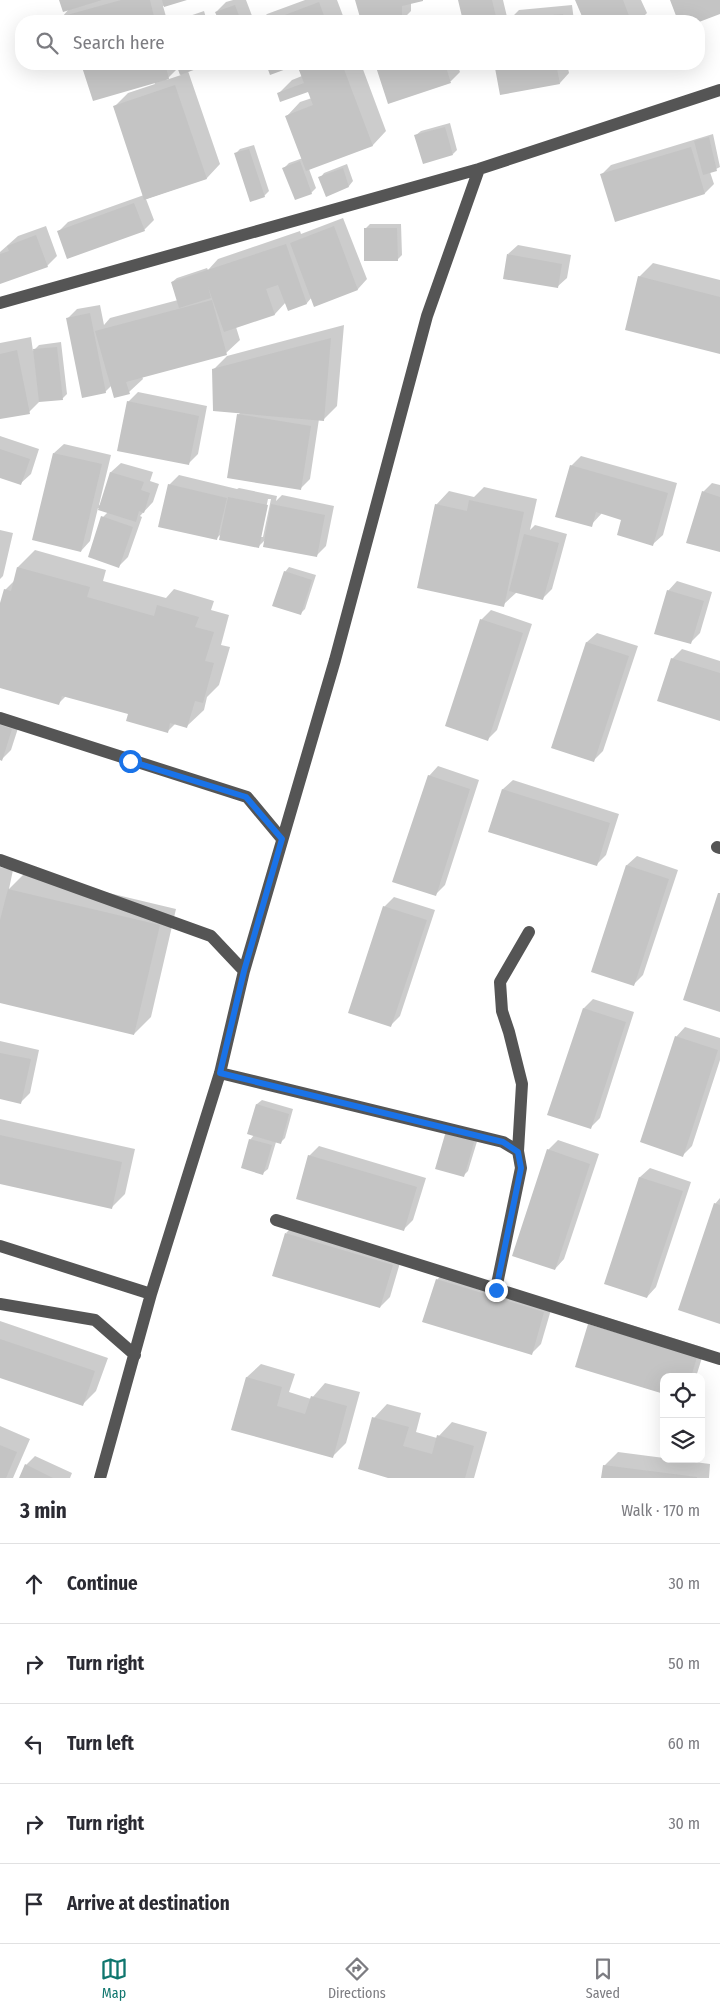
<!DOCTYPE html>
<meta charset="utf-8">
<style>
body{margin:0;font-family:"Fira Sans Condensed",sans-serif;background:#f2f2f3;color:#2b2b33}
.controls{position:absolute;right:15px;bottom:15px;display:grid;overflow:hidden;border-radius:10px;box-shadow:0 5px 20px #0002}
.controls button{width:45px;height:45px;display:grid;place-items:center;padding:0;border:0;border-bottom:1px solid #e1e1e2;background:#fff;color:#2b2b33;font:25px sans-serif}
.stop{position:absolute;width:15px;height:15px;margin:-11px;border:4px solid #1a73e8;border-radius:50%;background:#fff}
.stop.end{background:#1a73e8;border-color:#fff;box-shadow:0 1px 5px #0008}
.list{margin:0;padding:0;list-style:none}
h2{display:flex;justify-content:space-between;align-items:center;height:65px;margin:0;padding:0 20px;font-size:21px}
h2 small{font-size:16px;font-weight:400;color:#7c7c81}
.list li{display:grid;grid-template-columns:32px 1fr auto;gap:15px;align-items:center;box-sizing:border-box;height:80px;padding:0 20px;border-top:1px solid #e1e1e2}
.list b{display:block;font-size:19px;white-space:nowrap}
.list em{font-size:16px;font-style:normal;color:#7c7c81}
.icon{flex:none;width:28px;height:28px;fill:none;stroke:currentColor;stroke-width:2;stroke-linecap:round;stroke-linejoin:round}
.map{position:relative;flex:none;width:720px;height:1478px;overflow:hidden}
.search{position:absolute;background:#fff;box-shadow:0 5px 20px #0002;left:15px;right:15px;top:15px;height:55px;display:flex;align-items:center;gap:12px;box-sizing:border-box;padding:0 18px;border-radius:20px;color:#7c7c81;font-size:19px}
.sheet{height:465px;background:#fff}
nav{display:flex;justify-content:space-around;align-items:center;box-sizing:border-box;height:70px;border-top:1px solid #e1e1e2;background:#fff;font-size:14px;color:#7c7c81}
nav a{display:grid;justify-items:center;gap:2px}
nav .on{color:#0f766e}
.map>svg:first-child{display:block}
.shadow{fill:#0003;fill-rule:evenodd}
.building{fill:#c4c4c4}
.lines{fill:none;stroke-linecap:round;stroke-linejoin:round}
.minor{stroke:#555;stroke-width:12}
.route{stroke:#1a73e8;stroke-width:6}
</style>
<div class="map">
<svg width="720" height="1478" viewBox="0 0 720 1478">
<rect width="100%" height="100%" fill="#fff"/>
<!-- shadow -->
<path class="shadow" d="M61 0H184L163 6 167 20 165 21H63L62 17 69 9Z
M233 0H246L254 21H218H220L216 12 226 2Z
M305 0H337L345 21H260L267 14Z
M356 0H420L411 3V11L401 21H363Z
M460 0H503L508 21H464Z
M576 0H641L647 13 639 21H585Z
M572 5 574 21H508L519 10Z
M204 11 207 21H174H175Z
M441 15 443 21H424Z
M82 64H207L188 71 220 164 207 178 146 199 154 220 144 230 58 232 68 222 144 195 114 107 128 93 155 84 154 82 94 100ZM179 67 181 75 166 80Z
M297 64H361L386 131 373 145 309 169 316 188 311 193 284 168 289 163 303 158 287 116 300 102 312 98 309 90 279 93 292 80 302 76Z
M376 64H457L460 72 451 81 389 102Z
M501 64H567L569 73 560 83 496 68Z
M450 123 457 150 453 154 416 135 421 131Z
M713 134 720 167 710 172 714 184 705 193 601 175 611 165Z
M254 145 269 191 264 196 235 154 240 149Z
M347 164 353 181 349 186 326 195 320 178 324 173Z
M343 218 367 279 358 289 315 305 312 297 307 303 288 309 286 302 275 314 236 327 240 340 226 353 142 376 143 379 129 392 111 386 105 392 68 318 77 309 100 305 104 325 110 318 178 300 172 282 177 278 207 268 208 270 218 259 300 231 301 234Z
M370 224H401L402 255 397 260 365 229Z
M46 226 57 256 47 266 0 283V252L18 236Z
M518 245 571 255 567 278 557 287 508 254Z
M653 263 720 280V353L639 277Z
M344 325 337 406 324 419H319L310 479 300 489 238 415 241 412 213 370 227 356Z
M31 337 33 351 39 345 61 342 67 394 63 398 41 400 29 412 0 418V343Z
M138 392 207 406 198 454 188 464 128 402Z
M0 436 39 449 31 474 21 483 0 477Z
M64 444 111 455 99 505 101 506 111 472 121 463 153 472 150 481 159 484 153 502 140 516 142 517 128 557 119 566 103 517 108 512 98 508 90 541 81 551 54 453Z
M581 456 677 483 663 535 653 544 623 519 602 513 591 525 571 466Z
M179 475 237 489 239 488 277 496 276 501 282 495 334 506 326 546 316 556 265 540 259 546 222 533 216 539 169 485ZM268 499H271L263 537H260Z
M712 483 720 485V551L703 492Z
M484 487 537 499 530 530 535 525 567 534 552 589 543 598 517 592 503 605 436 505 449 491 474 497Z
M0 530 13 533 3 576 0 579Z
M35 550 106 570 103 581 166 598 174 589 214 601 211 610 229 615 221 645 230 647 219 685 207 697 204 710 187 726 176 723 167 732 129 713 66 696 58 704 0 687V608L5 590 15 580 18 567Z
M289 567 316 575 305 609 301 613 285 572Z
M677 581 712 592 700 633 690 643 668 591Z
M491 610 532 624 497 730 488 739 481 620Z
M597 633 638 646 603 751 593 761 552 747 587 642Z
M682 649 720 661V719L672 659Z
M0 712 21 719 11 750 2 759H0Z
M438 766 479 780 445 885 435 895 429 776Z
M513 780 619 814 606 855 596 865 490 831 503 789Z
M637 856 678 870 643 975 633 985 627 865Z
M0 867 13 870 9 889 25 873 176 909 151 1017 134 1034 0 1002Z
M394 897 435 910 400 1016 391 1025 384 907Z
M593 999 634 1012 600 1118 590 1128 584 1008Z
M685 1027 720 1038V1060L692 1146 683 1155 676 1037Z
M0 1041 39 1050 30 1093 20 1103 0 1098Z
M262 1100 293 1109 285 1138 280 1143 276 1142 268 1169 263 1173 250 1140 254 1135 257 1104Z
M0 1119 135 1149 125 1194 112 1207 0 1183Z
M479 1135 468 1171 463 1176 436 1168Z
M558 1140 599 1154 564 1259 555 1269 548 1150Z
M319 1146 426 1178 413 1220 404 1229 309 1156Z
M650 1168 691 1182 656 1287 647 1297 606 1283 640 1177Z
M720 1198V1323L715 1204Z
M295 1224 402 1256 390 1297 380 1307 286 1233Z
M446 1270 553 1303 541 1344 531 1354 437 1280Z
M599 1315 705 1348 696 1377H664Z
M0 1321 108 1358 96 1391 82 1405 0 1376Z
M261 1364 295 1374 289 1392 311 1399 325 1383 360 1392 346 1443 332 1457 232 1429 247 1377Z
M387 1404 421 1413 416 1432 437 1438 452 1422 487 1432 474 1478H393L374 1418Z
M0 1426 30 1439 13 1478H0Z
M618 1452 710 1464 709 1478H603L604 1466Z
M35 1456 72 1473 70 1478H20L26 1465Z"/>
<!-- building -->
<path class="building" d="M59 0H102L63 12Z
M121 0H150L155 21H62L60 17Z
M162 0H187L164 7Z
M355 0H423V1L402 6V21H361Z
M458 0H492L497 21H463Z
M575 0H623L631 21H584Z
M670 0H720V14L699 22 678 21Z
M319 2 326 21H269Z
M235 5 241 21H219L215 12Z
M563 14 564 21H509L508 19Z
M81 64H165L169 79 93 101Z
M176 64H210L180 75Z
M266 64H342L373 146 306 171 285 116 313 105 308 92 280 102 277 93 304 83 297 65 270 75Z
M375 64H445L451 83 388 104Z
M518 64H556L560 84 500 95 495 68Z
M175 85 207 179 144 200 113 106Z
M445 127 453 155 423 164 414 135Z
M709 137 717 171 703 175 694 141Z
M691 147 705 194 615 222 600 174Z
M249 149 265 197 250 202 234 153Z
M300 161 312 194 295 200 282 168Z
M343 168 349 187 326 197 318 177Z
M134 203 145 231 67 259 57 231Z
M334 226 358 290 314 307 290 243Z
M364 228H397L398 261H364Z
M36 235 48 267 0 284V254L9 251 7 246Z
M286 244 307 304 288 311 278 285 266 289 275 315 224 332 208 287 211 298 179 308 171 282Z
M507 254 562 264 558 288 503 279Z
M638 276 720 297V354L625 330Z
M212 300 227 355 126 382 130 394 114 398 95 331Z
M90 313 106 393 82 398 66 318Z
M331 338 324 421 213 411 212 369Z
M57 347 63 400 39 402 33 349Z
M17 350 30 414 0 419V354Z
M127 401 199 416 189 465 117 451Z
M237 414 311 426 301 490 227 478Z
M0 449 30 459 21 485 0 478Z
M53 453 102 464 81 552 32 540Z
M570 465 668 493 653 546 617 535 621 520 596 512 592 527 555 517Z
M110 472 144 482 141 490 150 493 144 513 139 511 136 522 98 510Z
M168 484 227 498 217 540 158 527Z
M702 491 720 497V552L686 543Z
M228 497 268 505 259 548 219 540Z
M469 500 524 512 504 607 417 588 435 504 467 511Z
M271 504 325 515 317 557 263 547Z
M101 516 133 527 119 568 88 557Z
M524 534 559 543 543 600 509 591Z
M17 567 90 587 87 597 154 616 157 605 199 617 195 627 214 632 205 661 214 663 203 703 195 701 187 728 170 723 168 733 126 721 128 714 62 696 59 705 0 688V603L4 589 11 591Z
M284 571 312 580 301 615 272 606Z
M667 590 704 601 691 644 654 634Z
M480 619 523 633 488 741 445 726Z
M586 642 629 656 594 762 551 748Z
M671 658 720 673V721L657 701Z
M0 725 12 729 2 761 0 760Z
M428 775 470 789 436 896 392 882Z
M502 789 610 823 597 866 488 832Z
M626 865 669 879 634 986 591 972Z
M8 889 160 925 134 1035 0 1003V920Z
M718 893H720V1012L683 1000Z
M383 906 427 920 391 1027 348 1013Z
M583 1008 626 1022 591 1129 547 1115Z
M675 1036 718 1050 683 1157 640 1142Z
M0 1053 31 1059 21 1104 0 1099Z
M256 1104 289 1114 281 1144 247 1134Z
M446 1131 475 1139 464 1177 435 1169Z
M0 1135 122 1162 112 1209 0 1184Z
M249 1139 272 1145 263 1175 241 1168Z
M547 1149 590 1164 555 1270 512 1256Z
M308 1155 417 1187 404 1231 296 1199Z
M639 1177 683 1191 647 1298 604 1284Z
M714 1203 720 1205V1324L678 1310Z
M285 1233 393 1265 380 1308 272 1276Z
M436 1279 544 1312 532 1355 422 1322Z
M588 1324 697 1357 691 1377H664V1394L575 1367Z
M0 1339 95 1371 83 1406 0 1378Z
M246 1377 282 1387 277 1406 305 1414 311 1396 347 1406 333 1458 231 1430Z
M372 1417 409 1427 403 1446 432 1454 437 1435 474 1446 465 1478H388L358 1469Z
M0 1445 17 1452 6 1478H0Z
M25 1464 53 1478H19Z
M603 1465 697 1477V1478H601Z"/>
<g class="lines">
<!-- minor -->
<path class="minor" d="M0 303 479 169 720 90
M0 718 247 797 282 839
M717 847 720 848
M0 860 211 936 244 971
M220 1073 503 1142 518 1151 521 1168 496 1289
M518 1151 522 1084 509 1032 502 1011 500 982 529 932
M276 1220 720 1359
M0 1246 151 1294
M0 1304 95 1320 135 1355
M100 1478 151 1294 220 1073 244 971 335 660 427 316 479 169"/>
</g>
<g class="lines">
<!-- route -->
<path class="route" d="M130 761 246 797 282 839 244 971 220 1073 503 1142 518 1152 521 1168 496 1290"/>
</g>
</svg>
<div class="controls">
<button><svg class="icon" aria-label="locate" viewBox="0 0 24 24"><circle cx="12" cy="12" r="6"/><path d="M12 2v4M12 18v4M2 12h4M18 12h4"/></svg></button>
<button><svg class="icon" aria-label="layers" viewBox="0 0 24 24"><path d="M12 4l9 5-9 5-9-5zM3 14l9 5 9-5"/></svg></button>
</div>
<div class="stop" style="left:130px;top:761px"></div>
<div class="stop end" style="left:496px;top:1290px"></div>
<div class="search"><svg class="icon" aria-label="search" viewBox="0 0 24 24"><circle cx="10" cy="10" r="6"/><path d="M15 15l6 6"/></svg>Search here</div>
</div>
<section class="sheet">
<h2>3 min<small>Walk · 170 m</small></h2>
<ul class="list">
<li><svg class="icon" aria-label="ahead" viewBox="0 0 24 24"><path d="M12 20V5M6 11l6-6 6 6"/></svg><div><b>Continue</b></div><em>30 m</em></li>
<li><svg class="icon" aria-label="right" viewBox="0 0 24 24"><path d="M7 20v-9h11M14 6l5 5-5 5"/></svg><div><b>Turn right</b></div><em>50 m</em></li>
<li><svg class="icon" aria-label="left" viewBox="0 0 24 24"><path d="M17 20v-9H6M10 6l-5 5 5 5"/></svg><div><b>Turn left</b></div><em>60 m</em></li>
<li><svg class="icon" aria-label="right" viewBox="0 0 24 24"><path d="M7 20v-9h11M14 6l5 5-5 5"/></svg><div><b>Turn right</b></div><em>30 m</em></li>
<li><svg class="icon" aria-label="arrive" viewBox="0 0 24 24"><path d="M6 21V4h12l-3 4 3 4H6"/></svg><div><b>Arrive at destination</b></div></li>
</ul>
</section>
<nav>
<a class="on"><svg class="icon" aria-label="map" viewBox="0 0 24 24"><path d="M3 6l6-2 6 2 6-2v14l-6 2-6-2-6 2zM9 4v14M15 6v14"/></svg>Map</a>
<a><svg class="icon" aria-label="directions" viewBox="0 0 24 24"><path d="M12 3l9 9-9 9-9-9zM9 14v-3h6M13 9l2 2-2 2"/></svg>Directions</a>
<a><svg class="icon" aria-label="saved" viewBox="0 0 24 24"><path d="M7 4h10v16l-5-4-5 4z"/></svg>Saved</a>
</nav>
